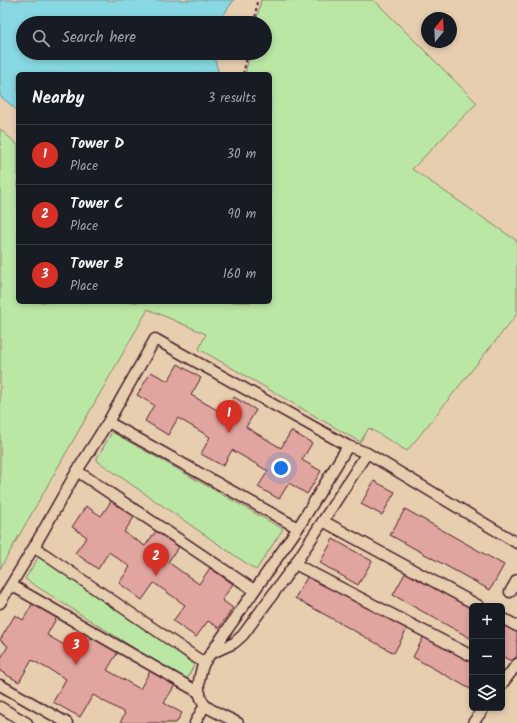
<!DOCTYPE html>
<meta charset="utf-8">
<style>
body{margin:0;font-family:Kalam,sans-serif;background:#242831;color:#f1f3f6}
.controls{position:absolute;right:12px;bottom:12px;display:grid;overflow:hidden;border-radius:6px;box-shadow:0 2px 6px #0003}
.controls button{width:36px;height:36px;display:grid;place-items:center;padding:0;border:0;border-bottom:1px solid #363941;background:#171b24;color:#f1f3f6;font:20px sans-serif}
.compass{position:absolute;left:421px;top:12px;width:36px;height:36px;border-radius:50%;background:#171b24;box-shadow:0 2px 6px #0003;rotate:18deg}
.you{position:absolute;left:281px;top:468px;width:14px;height:14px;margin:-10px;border:3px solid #fff;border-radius:50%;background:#1a73e8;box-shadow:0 0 0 6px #1a73e833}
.badge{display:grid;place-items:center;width:26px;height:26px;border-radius:50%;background:#d93025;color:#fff;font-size:13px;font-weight:700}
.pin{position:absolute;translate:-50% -33px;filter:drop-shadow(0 1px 2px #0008)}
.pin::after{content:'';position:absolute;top:21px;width:14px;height:12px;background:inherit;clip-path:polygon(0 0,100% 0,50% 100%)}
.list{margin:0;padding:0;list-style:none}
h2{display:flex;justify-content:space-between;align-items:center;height:52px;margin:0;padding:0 16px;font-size:17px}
h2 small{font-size:13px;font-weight:400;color:#9ea1a6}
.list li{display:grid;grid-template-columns:26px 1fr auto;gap:12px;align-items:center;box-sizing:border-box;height:60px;padding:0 16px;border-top:1px solid #363941}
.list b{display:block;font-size:15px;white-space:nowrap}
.list p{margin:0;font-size:13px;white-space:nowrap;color:#9ea1a6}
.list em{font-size:13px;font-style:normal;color:#9ea1a6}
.icon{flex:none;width:22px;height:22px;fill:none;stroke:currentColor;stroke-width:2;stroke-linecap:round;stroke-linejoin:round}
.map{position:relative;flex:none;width:517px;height:723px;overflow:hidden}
.search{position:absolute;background:#171b24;box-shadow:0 2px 6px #0003;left:16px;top:16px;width:256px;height:44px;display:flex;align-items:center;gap:10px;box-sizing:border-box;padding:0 14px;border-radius:22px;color:#9ea1a6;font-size:15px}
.panel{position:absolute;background:#171b24;box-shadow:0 2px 6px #0003;left:16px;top:72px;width:256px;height:232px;border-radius:6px}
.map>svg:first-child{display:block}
.green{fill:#bbe7a5;stroke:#828368}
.water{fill:#87d8e2;stroke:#6f8e99}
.building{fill:#dfa59e;stroke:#4a1f2b}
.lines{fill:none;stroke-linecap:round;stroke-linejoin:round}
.minor-casing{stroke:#4a1f2b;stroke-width:13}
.path{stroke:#4a1f2b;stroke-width:2;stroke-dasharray:3 3;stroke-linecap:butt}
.minor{stroke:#e7ceaf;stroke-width:10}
</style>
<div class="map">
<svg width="517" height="723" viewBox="0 0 517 723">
<rect width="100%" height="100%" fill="#e7ceaf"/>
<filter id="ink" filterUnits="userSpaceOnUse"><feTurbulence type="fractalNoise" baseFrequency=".025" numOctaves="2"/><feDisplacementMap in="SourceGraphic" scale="8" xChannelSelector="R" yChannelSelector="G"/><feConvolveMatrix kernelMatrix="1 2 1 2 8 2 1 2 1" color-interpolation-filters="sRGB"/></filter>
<g filter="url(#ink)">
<!-- green -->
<path class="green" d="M261 0H374L477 103 412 169 517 241V314L407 451 369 428 360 442 199 349 206 334 148 309 0 569V129L18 145V302H270V74H245L250 53H265V23H256Z
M112 432 283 529 256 570 96 460Z
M39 556 159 637 194 665 186 681 25 579Z"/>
<!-- water -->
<path class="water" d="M0 0H234L224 14 216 23H23V53H213L219 74H18V111L0 96Z"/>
<!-- building -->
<path class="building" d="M178 364 201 378 191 395 224 414 234 397 256 410 246 427 281 448 291 431 312 443 302 460 321 471 307 494 289 483 279 499 258 487 268 471 232 450 223 466 201 454 210 437 178 418 168 435 145 421 154 405 137 395 151 372 168 381Z
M374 481 395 492 382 515 361 504Z
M112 500 135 516 124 532 145 546 156 531 179 547 168 562 199 584 210 568 233 584 222 600 233 608 219 628 208 621 196 637 173 621 185 605 154 583 142 600 119 583 130 567 109 552 98 569 75 553 87 537 72 527 86 506 101 516Z
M405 509 504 565 490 590 390 535Z
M333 539 372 561 358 585 320 563Z
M407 570 472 606V639L393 595Z
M309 574 407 629 394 653 295 598Z
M33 603 57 617 47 635 81 655 91 637 118 652 107 670 140 689 150 671 175 685 164 703 182 713 176 723H120L125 713 93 695 80 717 53 702 66 679 32 660 19 682 0 671V660L8 646 0 640 15 615 23 620Z
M502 622 517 631V655L513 662 502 656Z
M425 634 472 660V690L413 657Z"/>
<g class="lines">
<!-- minor casing -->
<g class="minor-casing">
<path id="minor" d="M108 422 298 528
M367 453 517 543
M77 471 254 590
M323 521 479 606
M34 547 204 663
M295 564 472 656
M11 585 200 693
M510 592 517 580
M0 603 34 547 77 471 108 422 155 339 348 446 298 528 204 663C199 675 195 693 205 705 209 710 231 719 238 723
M502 618 517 626
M212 653 234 643 243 635 295 564 367 453 348 446
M502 684 517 664
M0 685 67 723
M0 707 27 723
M195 723 205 705
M473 723 484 708"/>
</g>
<!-- path -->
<path class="path" d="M255 23 257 0
M243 74 248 53"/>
<!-- minor -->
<use href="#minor" class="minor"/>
</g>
</g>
</svg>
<div class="controls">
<button>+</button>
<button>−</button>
<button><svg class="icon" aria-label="layers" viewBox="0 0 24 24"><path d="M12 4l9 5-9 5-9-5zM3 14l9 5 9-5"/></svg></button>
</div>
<svg class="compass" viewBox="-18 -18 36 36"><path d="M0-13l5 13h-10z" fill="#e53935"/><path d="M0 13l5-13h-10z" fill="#9ea1a6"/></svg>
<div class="you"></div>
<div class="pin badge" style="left:229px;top:433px">1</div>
<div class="pin badge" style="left:156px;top:576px">2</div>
<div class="pin badge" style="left:76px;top:665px">3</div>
<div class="search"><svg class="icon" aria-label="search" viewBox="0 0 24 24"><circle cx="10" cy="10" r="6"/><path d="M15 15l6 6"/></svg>Search here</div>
<section class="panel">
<h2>Nearby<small>3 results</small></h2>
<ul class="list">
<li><span class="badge">1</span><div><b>Tower D</b><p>Place</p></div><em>30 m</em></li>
<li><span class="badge">2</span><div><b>Tower C</b><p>Place</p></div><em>90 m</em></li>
<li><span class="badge">3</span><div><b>Tower B</b><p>Place</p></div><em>160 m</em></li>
</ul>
</section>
</div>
